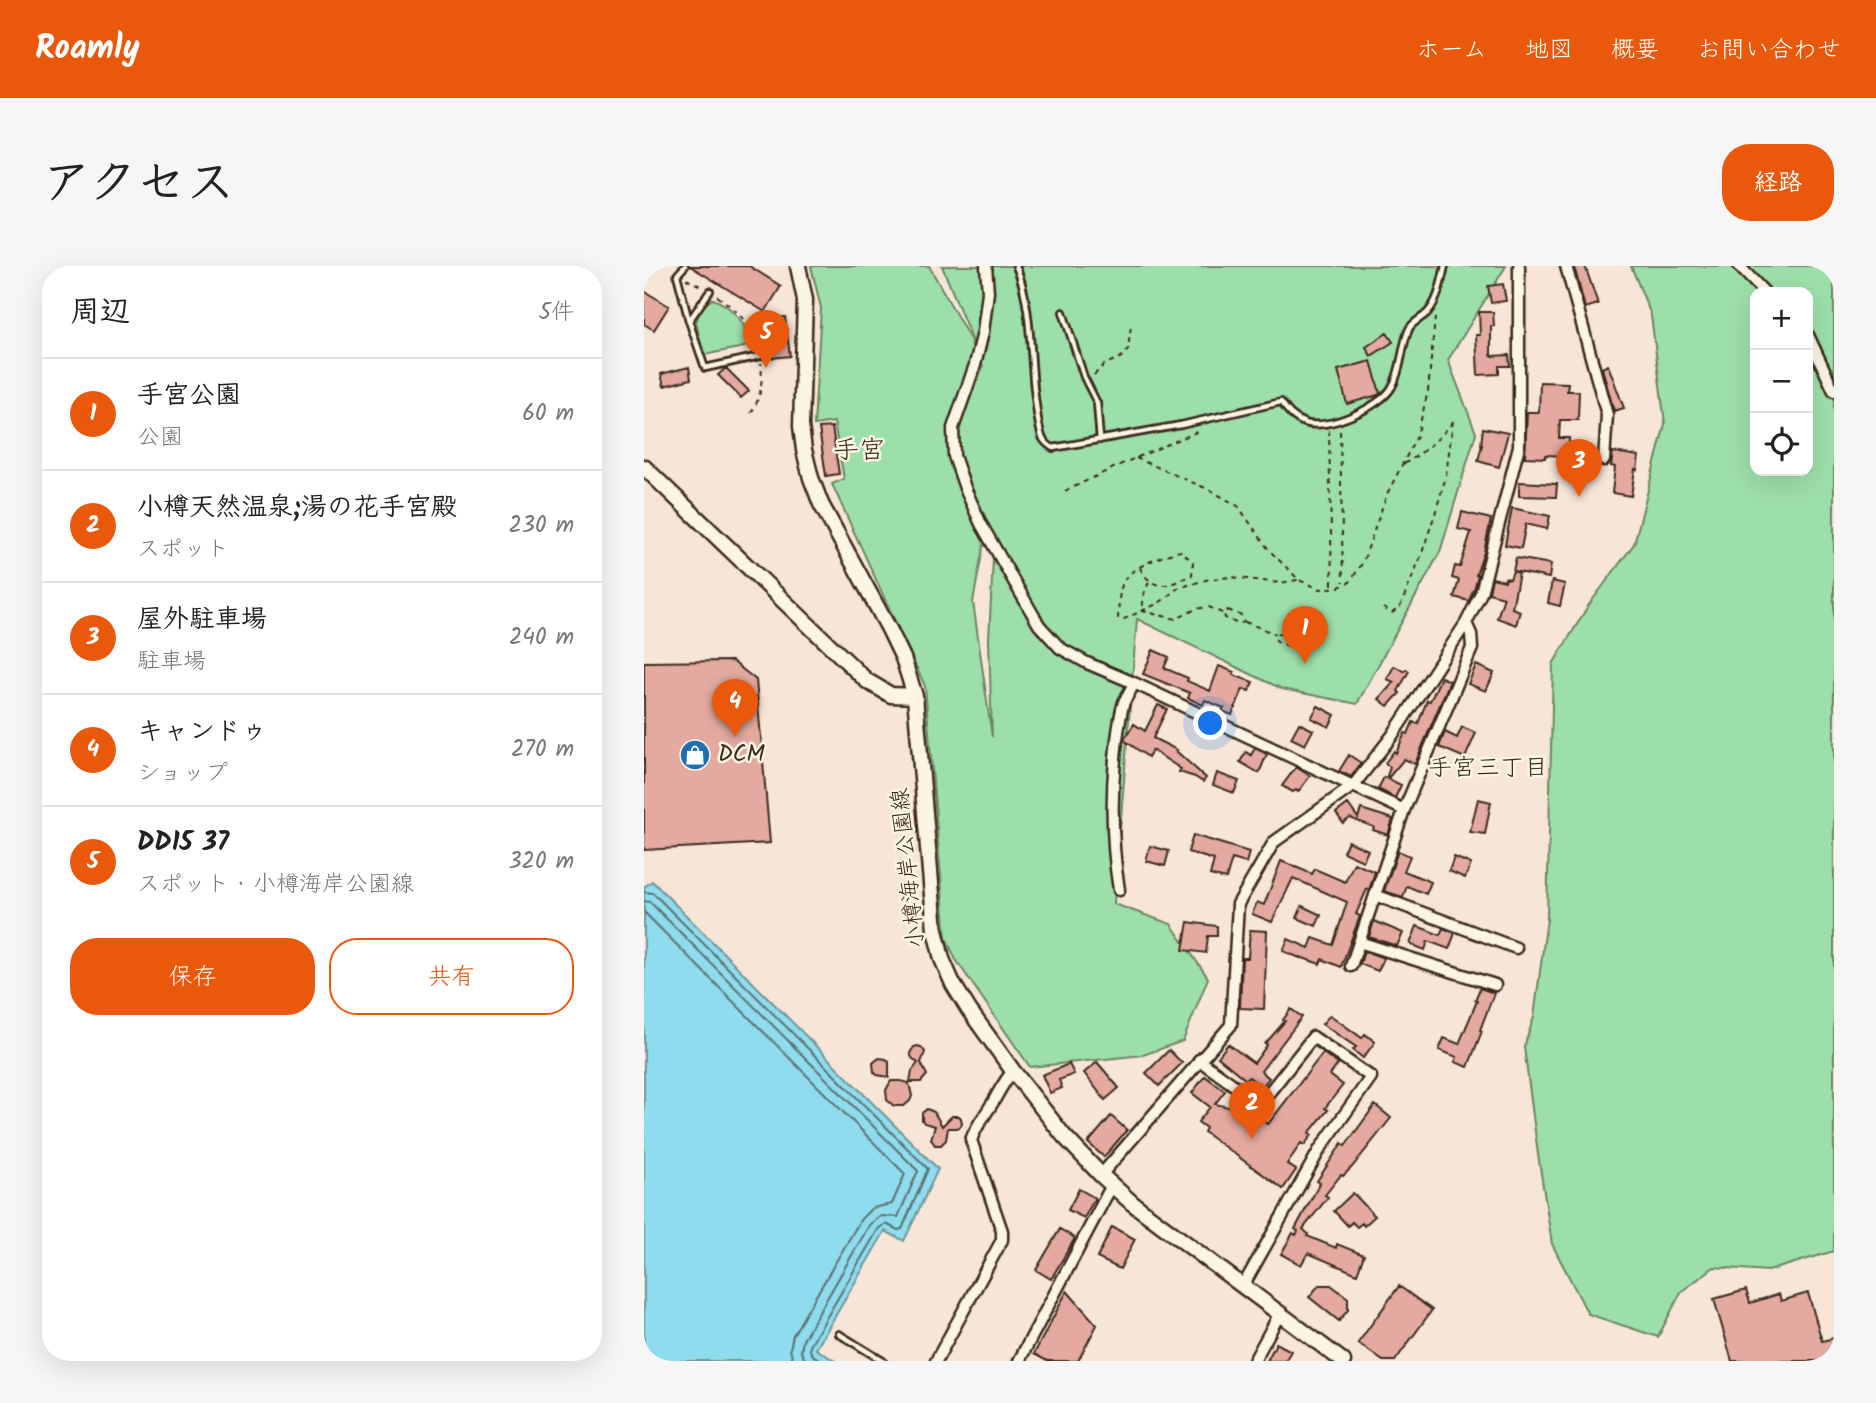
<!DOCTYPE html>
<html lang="ja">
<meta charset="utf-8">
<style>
body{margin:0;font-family:Kalam,"Klee One",sans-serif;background:#f6f6f6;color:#222}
.controls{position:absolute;right:21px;top:21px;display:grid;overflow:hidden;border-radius:14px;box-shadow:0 7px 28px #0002}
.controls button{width:63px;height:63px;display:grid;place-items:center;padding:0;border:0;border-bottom:2px solid #e0e0e0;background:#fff;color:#222;font:35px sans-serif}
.you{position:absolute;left:567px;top:458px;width:24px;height:24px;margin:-18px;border:5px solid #fff;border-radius:50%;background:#1a73e8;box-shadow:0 0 0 10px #1a73e833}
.badge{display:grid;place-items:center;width:46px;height:46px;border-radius:50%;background:#ea580c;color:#fff;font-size:23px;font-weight:700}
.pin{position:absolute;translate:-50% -58px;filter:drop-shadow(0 2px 4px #0008)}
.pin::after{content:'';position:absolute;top:37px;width:24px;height:21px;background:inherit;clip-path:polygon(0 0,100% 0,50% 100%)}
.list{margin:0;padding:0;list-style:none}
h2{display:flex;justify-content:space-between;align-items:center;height:91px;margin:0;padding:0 28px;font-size:30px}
h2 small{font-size:23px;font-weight:400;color:#767676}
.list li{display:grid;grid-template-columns:46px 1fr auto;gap:21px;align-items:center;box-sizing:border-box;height:112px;padding:0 28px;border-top:2px solid #e0e0e0}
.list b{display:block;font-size:26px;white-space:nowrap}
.list p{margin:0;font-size:23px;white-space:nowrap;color:#767676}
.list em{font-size:23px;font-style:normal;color:#767676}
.actions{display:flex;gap:14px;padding:21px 28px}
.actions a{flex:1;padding:16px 0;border:2px solid #ea580c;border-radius:28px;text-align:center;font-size:24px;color:#ea580c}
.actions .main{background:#ea580c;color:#fff}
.icon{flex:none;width:38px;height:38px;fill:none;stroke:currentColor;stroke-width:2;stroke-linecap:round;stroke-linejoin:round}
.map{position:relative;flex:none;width:1190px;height:1095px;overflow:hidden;border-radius:28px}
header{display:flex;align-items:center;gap:42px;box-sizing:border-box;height:98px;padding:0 35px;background:#ea580c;color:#fff}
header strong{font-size:33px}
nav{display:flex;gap:38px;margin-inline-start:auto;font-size:24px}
.intro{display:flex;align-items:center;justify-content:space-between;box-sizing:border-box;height:168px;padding:0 42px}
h1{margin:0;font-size:49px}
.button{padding:18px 32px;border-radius:28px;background:#ea580c;color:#fff;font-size:24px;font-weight:700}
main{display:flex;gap:42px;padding:0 42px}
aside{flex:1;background:#fff;border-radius:28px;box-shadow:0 7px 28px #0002}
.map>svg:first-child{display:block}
.green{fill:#9ddfaa;stroke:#6c8464;stroke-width:2;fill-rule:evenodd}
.water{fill:#8edced;stroke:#6d959a;stroke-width:2}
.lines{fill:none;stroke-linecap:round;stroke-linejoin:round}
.shore{stroke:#5c7171;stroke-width:2}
.building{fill:#e4aaa1;stroke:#3b2a1e;stroke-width:2}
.lane-casing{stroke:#3b2a1e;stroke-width:10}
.street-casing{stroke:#3b2a1e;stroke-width:15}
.secondary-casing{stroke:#3b2a1e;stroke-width:19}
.path{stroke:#3b2a1e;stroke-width:2;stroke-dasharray:5 5;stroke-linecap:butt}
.lane{stroke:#fcf5e5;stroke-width:4.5}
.street{stroke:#fcf5e5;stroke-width:10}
.secondary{stroke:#fcf5e5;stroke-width:14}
.labels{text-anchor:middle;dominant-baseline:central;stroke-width:5;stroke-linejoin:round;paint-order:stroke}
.poi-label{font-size:23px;fill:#3b2a1e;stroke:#fcf5e5;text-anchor:start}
.street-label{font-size:23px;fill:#3b2a1e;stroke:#fcf5e5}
.neighbourhood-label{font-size:24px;fill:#3b2a1e;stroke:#fcf5e5}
.quarter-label{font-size:26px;fill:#3b2a1e;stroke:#fcf5e5}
</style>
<header>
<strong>Roamly</strong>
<nav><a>ホーム</a><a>地図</a><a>概要</a><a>お問い合わせ</a></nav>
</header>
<div class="intro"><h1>アクセス</h1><a class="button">経路</a></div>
<main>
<aside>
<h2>周辺<small>5件</small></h2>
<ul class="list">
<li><span class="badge">1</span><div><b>手宮公園</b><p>公園</p></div><em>60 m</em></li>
<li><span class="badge">2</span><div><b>小樽天然温泉;湯の花手宮殿</b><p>スポット</p></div><em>230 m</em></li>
<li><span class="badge">3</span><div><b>屋外駐車場</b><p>駐車場</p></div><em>240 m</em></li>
<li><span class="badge">4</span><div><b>キャンドゥ</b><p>ショップ</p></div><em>270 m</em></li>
<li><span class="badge">5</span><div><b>DD15 37</b><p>スポット · 小樽海岸公園線</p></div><em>320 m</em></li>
</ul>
<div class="actions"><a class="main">保存</a><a>共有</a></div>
</aside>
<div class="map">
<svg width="1190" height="1095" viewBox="0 0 1190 1095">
<rect width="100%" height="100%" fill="#f7e6d7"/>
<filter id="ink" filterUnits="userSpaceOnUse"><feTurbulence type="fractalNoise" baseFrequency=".0143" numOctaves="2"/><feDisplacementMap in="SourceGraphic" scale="14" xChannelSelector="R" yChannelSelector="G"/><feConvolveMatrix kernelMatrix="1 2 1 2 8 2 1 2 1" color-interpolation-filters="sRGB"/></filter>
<g filter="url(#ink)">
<!-- green -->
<path class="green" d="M167 0H285L327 75 335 110 339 101 298 0H862L804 94 832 167 796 286 713 438 638 423 493 353 470 638 527 658 564 712 539 775 499 789 386 801 312 694 302 672 281 420 188 218 200 213 190 156 170 159 177 42ZM343 260 350 271 345 374 348 471 329 336Z
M987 0H1190V985L1124 1005 1070 1001 1037 1026 1014 1071 944 1048 908 978 894 888 880 781 890 751 903 653 909 398 944 340 990 278 1021 158 1007 49ZM1111 26H1164V205H1111Z
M69 33C85 38 101 56 105 72L103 79 100 81 59 89 52 56C54 48 61 36 69 33Z"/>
<!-- water -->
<path class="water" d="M8 615 294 903 260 975 241 965 172 1083 191 1095H0V621Z"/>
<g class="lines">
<!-- shore -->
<path class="shore" d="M0 626 9 627 284 903 258 963 254 964 242 958 235 962 167 1078C163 1087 171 1091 178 1095
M0 635 6 636 274 905 254 951 237 950 226 958 159 1074 157 1086 162 1095
M0 646 261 908 248 938 228 942 217 953 149 1069 146 1083 149 1095"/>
</g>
<!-- building -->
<path class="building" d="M46 0H105L137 20 121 46Z
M930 0H941L954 38 941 42Z
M859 18 862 35 847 37 844 20Z
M0 25 25 40 10 64 0 58Z
M835 46H849L850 60H847V90L865 89 866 100H855V108L834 109 832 69H836Z
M141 51 146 90 128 92 124 53Z
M743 67 749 76 727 90 722 81Z
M727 95 736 127 734 129 703 138 694 104Z
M964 99 980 142 970 145 958 102Z
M45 101 47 113 20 120 17 108Z
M82 102 105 125 97 132 74 109Z
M896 116 924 117 923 125H935L934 154H916L915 172H925V190L901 189V192L881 191 883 146H895Z
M188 161 195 208 182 210 175 162Z
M839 162 864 167 855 201 834 195 838 179H837Z
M969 186 995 190 993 204 991 203 987 230 968 227 971 201 967 200Z
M875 216 913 218 912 231 875 230Z
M868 242 906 250 903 263 882 258 877 282 861 279Z
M818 246 847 253 840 286 832 309H834L830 324H829L825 335 810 331 815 314 808 312 811 300 816 301 827 266 814 263Z
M872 292 907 298 905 312 869 305Z
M869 305 875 307 868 342 876 345 872 359 853 352 860 331 845 327 848 312 861 315V312L866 313Z
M908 315 921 318 916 340 904 337Z
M509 384 525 391 520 402 544 412 543 415 566 425 575 400 590 406 589 409 609 416 605 425 599 423 588 449 578 445 580 442 561 434 559 439 544 432 546 427 499 408Z
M88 395 112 414 126 577 0 584V396Z
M832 399 850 407 842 425 824 418Z
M750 400 760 405 762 403 765 405 754 425 756 427 744 440 735 433 750 416 743 413Z
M797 411 806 415 771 498 760 493 745 511 743 510 746 501 741 497 750 485 752 487 761 467 764 468 769 456 774 458 783 434 786 435 789 429Z
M514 439 523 443 509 472 533 484 532 485 562 512 559 516 551 511 535 506 537 503 508 484 504 491 480 474 490 458 501 465Z
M674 440 691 449 685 461 667 452Z
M655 457 669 464 661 479 647 472Z
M818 461 832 467 821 492 795 481 801 466 813 472Z
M611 482 623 488 615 507 596 496 602 486 607 489Z
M705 489 717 497 707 511 695 505Z
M652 501 666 510 654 526 652 524 649 526 638 520Z
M573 507 595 515 590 527 569 519Z
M740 511 757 519 751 532 734 523Z
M834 533 847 536 841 568 826 566Z
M704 538 714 552 717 543 749 553 744 569 729 564 730 561 706 552 699 557 692 547Z
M549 569 605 586 602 597 588 593 582 613 566 609 570 594 544 586Z
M704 575 724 584 719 595 699 586Z
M506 580 525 585 521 600 502 595Z
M754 585 766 590 760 605 787 616 782 628 763 620 759 631 740 625Z
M810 591 827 598 821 612 805 605Z
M637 595 668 608 671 603 701 616 710 597 731 606 725 624 723 623 712 648 716 650 697 701 678 693 676 698 656 691V692L639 685 644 673 665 682 669 672 689 679 703 636 649 612 628 656 608 648 613 636 620 639Z
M658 640 677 649 672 660 653 652Z
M730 655 759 667 753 680 725 671Z
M544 656 573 660V670H564L562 687 539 684Z
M773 660 796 669 799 662 811 667 805 683 784 675 781 684 766 678Z
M606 664 623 665 620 743 596 742 598 692H604Z
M720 685 740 692 734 705 716 698Z
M836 722 850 727 836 764 838 765 824 801 811 796 813 791 795 784 800 772 815 778 833 735 831 734Z
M647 743 658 751 617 805 625 812 618 821 605 811 602 814 574 791 584 778 610 797 623 779 621 778 641 755 639 754Z
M686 749 718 772 721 768 731 776 719 792 709 784 712 781 678 758Z
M273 780 277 781 281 786 277 797 283 809 277 816H266L268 805 274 797 268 792 266 787 270 781Z
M525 784 538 797 515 820 502 807Z
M679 787 694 798 686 809 699 819 681 842 684 844 665 867 668 869 660 879 657 877 643 898 652 904 639 923 560 866 562 862 554 856 566 841 548 827 561 810 581 825 571 838 597 844 601 841 624 858Z
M235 792 242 793 245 796V811L233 809 230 806 229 797Z
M453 796 475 822 461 834 440 807Z
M425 798 430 808 415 814 418 822 406 827 398 809Z
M247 815H257L265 817 268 830 266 835 260 840H250L243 834 242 824Z
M731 839 747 852 708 901 699 910 697 909 681 929 684 931 659 963 664 968 663 970 692 982 693 978 720 989 713 1008 664 987 657 999 637 988 649 967 652 969 654 965 651 963 676 917 673 915 698 877 701 880Z
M283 843 290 846 298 860 308 850H315L317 852 318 858 316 861 313 862H304L302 874 297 879H291L287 873 291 860 280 857 278 854V847Z
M467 850 483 864 460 891 444 877Z
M435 923 451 932 440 952 424 944Z
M709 927 731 950 720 960 718 957 713 961 708 956 704 960 690 945Z
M468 961 491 973 476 1003 453 992Z
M416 963 431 972 407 1013 392 1004Z
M675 1019H687L704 1032V1044L695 1055 665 1031Z
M755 1020 788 1044 751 1095H739L714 1077Z
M1102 1024 1106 1037 1135 1028 1137 1035 1164 1027 1178 1075 1190 1072V1095H1088L1070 1033Z
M423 1025 453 1059 434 1095H403L390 1088Z
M632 1077 647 1085 641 1095H623Z"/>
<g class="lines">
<!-- lane casing -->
<g class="lane-casing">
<path id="lane" d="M41 0 33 9 45 55 61 102 116 90
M372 0C387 36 386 84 390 123 392 138 393 156 398 171 400 176 404 179 409 182L537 159 637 136C644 146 650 153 661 157 683 165 737 141 748 121 758 104 757 81 765 63 768 56 779 52 784 46 795 33 797 16 801 0
M419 46 440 111 453 137 456 174
M45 55 66 25
M195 1068 239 1095"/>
</g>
<!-- street casing -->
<g class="street-casing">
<path id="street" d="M342 0 344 26 339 66 331 99 309 162 310 190 321 222 337 258 395 359 416 382 443 397 490 417 760 544
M922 0 963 149 960 194
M1095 0 1120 26
M1164 69 1190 125
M475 624C467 575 467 523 473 473 475 461 476 448 480 436 483 430 487 424 490 417
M731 629 872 682
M715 676 851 719
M707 700 760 544 828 382 827 368 822 357
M555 794 616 838 669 771 727 811 676 883 599 1020
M457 909 587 759 594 638 630 576 709 520 748 470 822 357 837 327 875 180V0
M292 1095 358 974V965L327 874C333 857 345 845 353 829 358 820 362 813 369 805
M375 1095 468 919
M610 1095 635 1049"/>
</g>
<!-- secondary casing -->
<g class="secondary-casing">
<path id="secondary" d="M154 0 161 34 157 160 160 184 167 212 177 238 245 363 259 392 271 430 291 664 298 693 309 718 325 744 369 805 420 870 457 909 488 937 699 1095
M0 201 223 415 247 429 271 430"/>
</g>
<!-- path -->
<path class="path" d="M42 13 59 21
M73 30C93 44 106 57 114 81
M450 109 461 98 476 92 484 84 487 59
M107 147C117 133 119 114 117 97
M685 164 688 320
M696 165 699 316
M492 192 566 224 594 240 625 284 655 314 676 323 695 321 706 316 719 296 743 228 773 170 784 125 791 52
M760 198C780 186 795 173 809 156
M421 225 480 197 557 164
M496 302C510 328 526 319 548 309L549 296 537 285C524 287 488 301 481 313 474 324 475 339 474 352L478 354 515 337 534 322 565 313 588 311 635 317 654 314
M505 316 500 328 498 345 532 353 552 343 565 341 580 348
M739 342 748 347 756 341 777 290 791 248 802 210 809 155
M584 344 598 350 600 356 594 358 581 352 580 348Z
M601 356 632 368
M654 383 634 376 632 374 633 369 637 367 657 374"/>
<!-- lane -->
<use href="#lane" class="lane"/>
<!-- street -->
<use href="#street" class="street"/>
<!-- secondary -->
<use href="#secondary" class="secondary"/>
</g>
</g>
<!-- icons -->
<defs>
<g id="shop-disc" transform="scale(1.575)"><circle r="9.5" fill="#1f6fb2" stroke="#fcf5e5"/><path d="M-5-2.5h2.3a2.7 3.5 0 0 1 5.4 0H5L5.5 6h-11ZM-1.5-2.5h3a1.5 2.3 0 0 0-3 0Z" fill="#fff"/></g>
</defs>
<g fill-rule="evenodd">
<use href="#shop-disc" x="51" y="489"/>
</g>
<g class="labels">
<!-- poi labels -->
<g class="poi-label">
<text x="74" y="489">DCM</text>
</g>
<!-- street labels -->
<g class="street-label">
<text transform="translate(265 602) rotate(-96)">小樽海岸公園線</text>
</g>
<!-- neighbourhood labels -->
<g class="neighbourhood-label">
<text x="844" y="502">手宮三丁目</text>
</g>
<!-- quarter labels -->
<g class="quarter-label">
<text x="215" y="185">手宮</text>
</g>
</g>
</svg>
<div class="controls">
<button>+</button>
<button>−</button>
<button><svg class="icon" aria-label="locate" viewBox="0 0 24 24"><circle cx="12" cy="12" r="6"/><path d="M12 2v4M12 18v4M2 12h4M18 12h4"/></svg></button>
</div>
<div class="you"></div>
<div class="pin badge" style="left:661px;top:398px">1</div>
<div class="pin badge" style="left:608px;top:873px">2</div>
<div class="pin badge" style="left:935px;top:231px">3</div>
<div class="pin badge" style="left:91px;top:471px">4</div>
<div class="pin badge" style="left:122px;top:102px">5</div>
</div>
</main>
